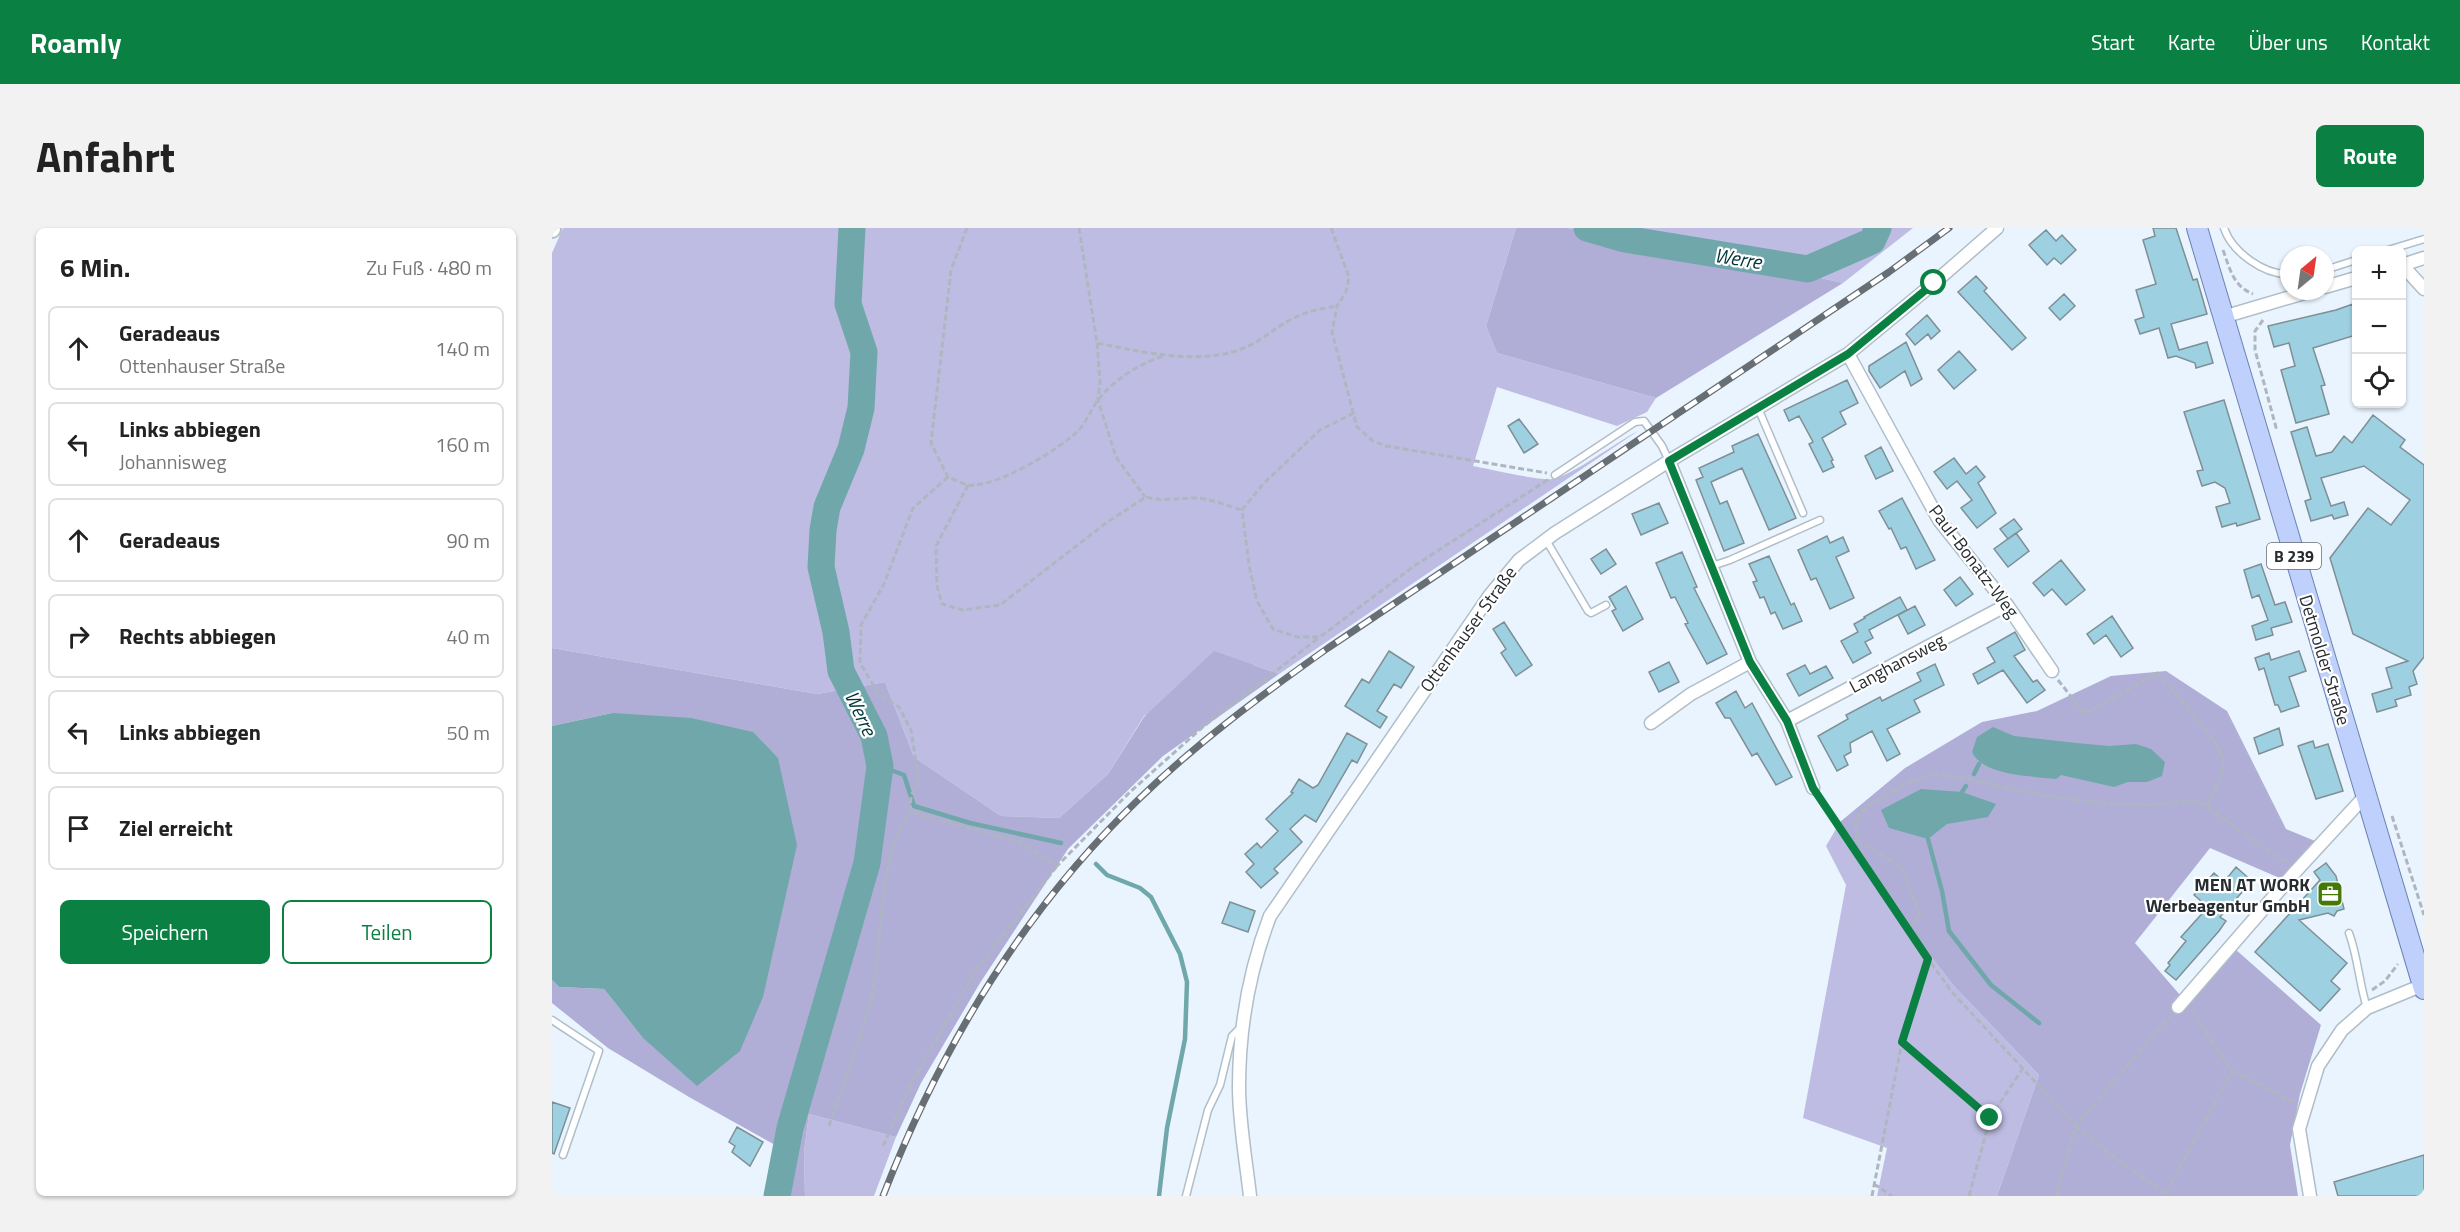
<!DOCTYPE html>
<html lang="de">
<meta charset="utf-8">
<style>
body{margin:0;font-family:"Titillium Web",sans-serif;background:#f2f2f2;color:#222}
.controls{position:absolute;right:18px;top:18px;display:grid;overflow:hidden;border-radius:9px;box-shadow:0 2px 4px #0004}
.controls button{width:54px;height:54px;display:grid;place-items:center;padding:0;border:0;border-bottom:2px solid #e0e0e0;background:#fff;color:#222;font:30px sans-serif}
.compass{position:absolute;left:1728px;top:18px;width:54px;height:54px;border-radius:50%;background:#fff;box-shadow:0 2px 4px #0004;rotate:29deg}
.stop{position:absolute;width:18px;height:18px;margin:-14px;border:4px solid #0b8043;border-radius:50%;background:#fff}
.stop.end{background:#0b8043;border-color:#fff;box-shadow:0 2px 6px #0008}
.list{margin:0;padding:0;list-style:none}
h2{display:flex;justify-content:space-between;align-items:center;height:78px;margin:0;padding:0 24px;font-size:26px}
h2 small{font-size:20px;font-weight:400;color:#767676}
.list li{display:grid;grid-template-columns:39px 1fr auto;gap:18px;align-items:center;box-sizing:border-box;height:84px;margin:0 12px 12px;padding:0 12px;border:2px solid #e0e0e0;border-radius:9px}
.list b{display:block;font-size:22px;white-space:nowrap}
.list p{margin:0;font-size:20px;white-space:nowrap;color:#767676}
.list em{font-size:20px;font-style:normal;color:#767676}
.actions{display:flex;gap:12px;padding:18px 24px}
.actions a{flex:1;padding:14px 0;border:2px solid #0b8043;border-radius:9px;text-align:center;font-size:21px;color:#0b8043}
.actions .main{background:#0b8043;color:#fff}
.icon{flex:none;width:33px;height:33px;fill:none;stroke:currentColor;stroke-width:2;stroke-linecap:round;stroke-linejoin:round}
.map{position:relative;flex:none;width:1872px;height:968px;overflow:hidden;border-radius:9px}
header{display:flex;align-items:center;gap:36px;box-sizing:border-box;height:84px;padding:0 30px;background:#0b8043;color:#fff}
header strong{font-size:28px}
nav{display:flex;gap:33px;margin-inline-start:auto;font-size:21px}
.intro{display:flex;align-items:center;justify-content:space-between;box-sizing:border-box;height:144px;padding:0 36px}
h1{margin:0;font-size:42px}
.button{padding:15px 27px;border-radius:9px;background:#0b8043;color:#fff;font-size:21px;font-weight:700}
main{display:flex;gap:36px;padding:0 36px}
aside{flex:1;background:#fff;border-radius:9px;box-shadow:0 2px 4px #0004}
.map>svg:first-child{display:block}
.green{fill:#bfbce3}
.forest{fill:#b0aed6}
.water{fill:#70a7aa}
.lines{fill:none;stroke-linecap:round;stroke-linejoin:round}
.stream{stroke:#70a7aa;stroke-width:4.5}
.river{stroke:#70a7aa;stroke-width:27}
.building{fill:#9dd0e1;stroke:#7e8f95;stroke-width:1.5}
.lane-casing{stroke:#b0bec9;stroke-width:9}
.street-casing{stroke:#b0bec9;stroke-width:15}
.secondary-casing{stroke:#b0bec9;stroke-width:20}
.primary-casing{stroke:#6d82b2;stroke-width:22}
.path{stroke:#aeb7bf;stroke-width:3;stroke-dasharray:6 3;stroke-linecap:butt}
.lane{stroke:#fff;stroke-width:6}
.street{stroke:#fff;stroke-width:12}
.secondary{stroke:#fff;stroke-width:16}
.primary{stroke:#bed0fb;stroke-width:20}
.rail-casing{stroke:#676e74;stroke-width:7}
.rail{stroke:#fff;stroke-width:4.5;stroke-dasharray:14;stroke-linecap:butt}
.route{stroke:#0b8043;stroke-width:8}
.labels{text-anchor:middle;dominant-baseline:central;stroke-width:4.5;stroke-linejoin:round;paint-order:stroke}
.shield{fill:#fff;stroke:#686b6f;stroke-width:1.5}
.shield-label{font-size:16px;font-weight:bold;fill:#272c31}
.street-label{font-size:18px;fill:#272c31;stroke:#fff}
.poi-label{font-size:18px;font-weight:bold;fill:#272c31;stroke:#fff;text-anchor:end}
.water-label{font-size:20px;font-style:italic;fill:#003639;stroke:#fff}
</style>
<header>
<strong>Roamly</strong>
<nav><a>Start</a><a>Karte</a><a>Über uns</a><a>Kontakt</a></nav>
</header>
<div class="intro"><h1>Anfahrt</h1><a class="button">Route</a></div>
<main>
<aside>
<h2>6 Min.<small>Zu Fuß · 480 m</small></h2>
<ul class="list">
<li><svg class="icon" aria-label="ahead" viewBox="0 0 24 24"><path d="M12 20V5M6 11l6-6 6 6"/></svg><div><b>Geradeaus</b><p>Ottenhauser Straße</p></div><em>140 m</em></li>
<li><svg class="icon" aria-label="left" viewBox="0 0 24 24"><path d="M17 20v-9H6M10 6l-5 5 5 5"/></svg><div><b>Links abbiegen</b><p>Johannisweg</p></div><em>160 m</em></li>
<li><svg class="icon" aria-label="ahead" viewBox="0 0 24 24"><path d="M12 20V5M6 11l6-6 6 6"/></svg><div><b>Geradeaus</b></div><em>90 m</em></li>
<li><svg class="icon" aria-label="right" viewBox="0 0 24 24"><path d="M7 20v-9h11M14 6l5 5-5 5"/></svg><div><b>Rechts abbiegen</b></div><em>40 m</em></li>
<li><svg class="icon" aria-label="left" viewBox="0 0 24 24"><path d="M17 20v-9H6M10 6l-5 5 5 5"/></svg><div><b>Links abbiegen</b></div><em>50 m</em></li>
<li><svg class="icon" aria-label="arrive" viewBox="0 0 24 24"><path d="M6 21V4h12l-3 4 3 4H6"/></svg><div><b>Ziel erreicht</b></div></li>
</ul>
<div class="actions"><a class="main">Speichern</a><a>Teilen</a></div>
</aside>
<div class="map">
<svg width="1872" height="968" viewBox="0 0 1872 968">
<rect width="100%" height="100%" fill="#e9f4fe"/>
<!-- green -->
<path class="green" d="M11 0H964L934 98 945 125 1104 170 1095 184 1065 198 945 159 921 238C937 241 989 253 1000 251 1020 248 1064 214 1086 203L727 446 702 437 592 488 556 546 507 590 449 588 362 529 333 454 265 466 0 420V25Z
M1015 0H1361L1291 55 1077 7Z
M1288 594 1364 709 1401 757 1487 847 1445 968H1325L1335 920 1251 890 1294 657 1274 618Z
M257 886 344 909 322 968H253L252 924Z"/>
<!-- forest -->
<path class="forest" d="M964 0H1015L1077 7 1291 55 1104 170 945 125 934 98Z
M0 420 265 466 333 454 362 529 449 588 507 590 556 546 592 489 662 423 727 446 611 528 516 621 428 755 369 855 344 909 257 886 252 924 253 968H216L225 918 137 869 56 820 0 775V752L7 759 52 761 90 809 60 485 0 498Z
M1614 443 1675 483 1734 601 1763 613 1730 651 1658 620 1583 715 1628 767 1638 775 1683 721 1769 797 1748 866 1738 917 1746 968H1445L1487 847 1401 757 1364 709 1288 594 1353 540 1430 494 1485 483 1559 448Z"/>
<!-- water -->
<path class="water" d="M60 485 139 490 201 504 226 530 245 617 211 769 188 823 145 858 90 809 52 761 7 759 0 752V498Z
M1441 499 1462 508 1524 515 1557 518 1584 516 1599 521 1613 534 1610 548 1595 554H1576L1562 559 1509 547 1504 551C1480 548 1431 548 1420 524L1425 509Z
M1369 561 1410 564 1444 576 1436 589 1395 596 1376 611 1337 600 1329 582Z"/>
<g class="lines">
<!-- stream -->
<path class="stream" d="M328 538 352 547 362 578 418 595 509 615
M1422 546 1427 536
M1410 564 1414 558
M1376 611 1390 663 1397 703 1439 757 1487 795
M544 636 555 647 588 660 599 669 628 726 635 754 633 811 615 900 607 968"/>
<!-- river -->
<path class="river" d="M1035 0 1073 11 1256 41 1320 13 1326 0
M225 968 238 900 315 635 328 538 322 508 289 443 284 404 269 339 271 302 275 279 299 221 309 180 312 124 296 76 300 0"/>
</g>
<!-- building -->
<path class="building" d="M1601 0H1624L1641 52 1645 51 1655 86 1619 96 1627 122 1655 114 1661 135 1644 140 1643 135 1624 128 1616 130 1607 100 1588 106 1583 92 1592 89 1584 62 1604 56 1591 12 1603 8Z
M1494 2 1504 13 1510 7 1524 22 1509 36 1502 30 1495 37 1477 17Z
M1424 48 1435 60 1432 63 1474 110 1460 122 1406 64Z
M1512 66 1523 78 1508 92 1497 80Z
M1801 76 1804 87V107L1761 120 1773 157 1769 158 1777 186 1744 195 1729 142 1743 138 1737 115 1722 119 1716 98 1784 82Z
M1375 87 1388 103 1379 111 1376 106 1363 117 1354 106Z
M1354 114 1370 151 1359 158 1353 143 1328 160 1317 143V138Z
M1407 123 1424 142 1402 161 1386 142Z
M1295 152 1306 175 1288 184 1294 196 1270 210 1281 232 1279 233 1282 239 1271 244 1257 216 1261 214 1247 188 1237 193 1232 182Z
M1672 172 1708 291 1685 298 1684 295 1670 299 1664 279 1678 275 1673 260 1663 254 1650 258 1645 243 1651 242 1632 184Z
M1821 187 1853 212 1848 219 1872 237V429L1861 443 1865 456 1857 459 1859 467 1843 472 1845 478 1825 484 1820 466 1840 460 1834 440 1856 433 1801 406 1778 330 1816 280 1839 297 1858 272 1812 238 1769 250 1779 278 1792 274 1796 287 1782 291 1780 287 1759 293 1753 273 1759 271 1739 204 1755 199 1764 228 1780 224 1792 208 1800 215Z
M967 191 986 216 972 225 956 198Z
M1206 206 1244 290 1217 302 1190 240 1159 254 1168 276 1175 273 1192 315 1172 323 1144 252 1151 249 1147 240 1182 224 1180 218Z
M1329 219 1341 243 1324 251 1313 228Z
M1402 230 1414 246 1424 238 1433 249 1426 255 1444 285 1425 300 1409 280 1420 272 1405 253 1395 261 1382 244Z
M1350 270 1383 332 1364 341 1354 319 1349 321 1339 300 1337 301 1327 283Z
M1107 275 1116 295 1089 307 1080 286Z
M1462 291 1470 301 1456 311 1448 301Z
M1464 305 1477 323 1456 339 1442 321Z
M1275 308 1278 315 1291 309 1297 323 1284 329 1302 370 1278 381 1264 350 1259 352 1246 322Z
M1054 321 1064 336 1049 346 1039 331Z
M1130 324 1145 359 1142 360 1175 426 1155 436 1133 396 1136 395 1123 369 1119 370 1104 335Z
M1217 328 1239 377 1242 375 1250 393 1231 401 1223 384 1219 386 1212 369 1208 370 1201 354 1205 353 1197 336Z
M1509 332 1533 362 1514 377 1500 361 1492 368 1481 355Z
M1709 336 1723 377 1733 374 1740 394 1719 400 1721 407 1704 412 1700 398 1716 392 1707 367 1700 370 1692 342Z
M1408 349 1421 366 1404 378 1392 362Z
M1074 358 1091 391 1071 403 1060 383 1064 381 1057 369Z
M1348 369 1355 382 1317 402 1321 410 1313 414 1319 425 1301 435 1289 413 1306 404 1302 396 1313 390 1312 389Z
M1363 378 1373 397 1356 406 1346 387Z
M1560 388 1581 420 1569 429 1554 407 1542 416 1535 406Z
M952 394 980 437 964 448 949 425 954 421 941 401Z
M1463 404 1473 422 1462 428 1481 454 1485 452 1493 462 1475 475 1451 442 1426 456 1421 446 1443 434 1435 420Z
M837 423 862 439 849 460 842 456 825 483 835 489 828 500 793 478 810 451 817 455Z
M1747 423 1754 443 1737 449 1747 478 1729 484 1726 477H1723L1712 440 1707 442 1703 430 1717 425 1719 432Z
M1117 434 1127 454 1107 464 1097 444Z
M1383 436 1392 457 1362 472 1368 484 1335 501 1348 526 1335 533 1320 503 1298 515 1299 524 1292 528 1296 537 1285 543 1266 508 1296 491 1294 487 1328 469 1330 473 1369 453 1365 445Z
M1253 437 1258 446 1274 438 1281 450 1247 468 1235 446Z
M1184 463 1193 480 1200 475 1240 549 1224 557 1205 525 1200 528 1178 490H1173L1164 475Z
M1727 500 1731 517 1707 526 1702 510Z
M795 505 815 516 805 535 800 532 764 594 753 587 738 601 750 614 722 641 726 645 709 660 694 644 702 636 693 626 705 615 709 620 726 603 714 591 741 565 739 564 747 551 761 560 766 557Z
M1761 513 1763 520 1776 516 1791 563 1764 571 1746 518Z
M1774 635 1784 648 1792 681 1785 683 1782 688 1776 685 1747 692 1795 735 1779 753 1788 761 1768 783 1703 724 1768 652 1762 644Z
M1684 639 1700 653 1668 689 1674 693 1667 703 1624 752 1613 743 1618 737 1616 735 1634 713 1629 709 1656 679 1642 667 1662 645 1672 654Z
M678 674 703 683 696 704 670 695Z
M0 874 18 880 2 926 0 925Z
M185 899 211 914 198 938 180 924 183 918 177 914Z
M1872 927V968H1786L1782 954Z"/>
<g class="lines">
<!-- lane casing -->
<g class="lane-casing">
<path id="lane" d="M1672 0C1680 24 1712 47 1737 46
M1836 22 1872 11
M1773 42 1804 32
M1206 180 1251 285
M1003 247 1083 194 1092 193 1110 218 1117 233
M994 312 1036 383 1039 385 1054 377
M1160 338 1178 332 1268 292
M1797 705C1806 729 1807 755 1815 780
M0 792 47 823 11 927
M634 968 656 882 668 857 680 808 689 799"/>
</g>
<!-- street casing -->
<g class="street-casing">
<path id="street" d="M1850 37 1872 61
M1850 37 1872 30
M1773 59 1804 50
M1671 89 1759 63
M1296 126 1387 292 1455 377 1500 443
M1117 233 1198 434 1235 493 1261 560
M1235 493 1455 377
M1099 495 1139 466 1198 434
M1626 779 1744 643 1814 567
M698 968C694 932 687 895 687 859 687 799 697 743 718 688L938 367 967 332 1003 305 1117 233 1296 126 1382 55 1445 0
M1758 968 1747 901 1766 838 1790 802 1815 780 1871 757"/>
</g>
<!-- secondary casing -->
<g class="secondary-casing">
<path id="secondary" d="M0 1V0"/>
</g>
<!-- primary casing -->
<g class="primary-casing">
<path id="primary" d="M1645 0 1872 761"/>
</g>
<!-- path -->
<path class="path" d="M415 0 399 42 379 215 396 249C402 251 410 256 417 257 444 260 508 221 527 202 534 194 538 184 544 175 560 152 586 137 611 128
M527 0 545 115C591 124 647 138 692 120 711 112 726 97 744 89 756 83 772 80 785 78
M779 0 797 49 794 64 785 78 780 104 805 199 821 213 834 218 995 245
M1671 22C1678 41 1681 58 1701 66
M1711 92 1703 103V122L1725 203
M545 115 548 153 546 172 564 229 593 269
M802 185 768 202 711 256 690 282 697 337 705 373 721 401 745 409H768L862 338 997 251
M396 249 361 280 332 356 309 397 308 435 326 465 347 479 359 502 367 553 359 568 358 584 467 614 505 638 579 563 652 498 768 409
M416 257 384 318 385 358 390 376 411 382 448 377 554 295 594 269C611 274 625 270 643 270 657 270 676 278 690 282
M1506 452 1533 486 1605 445C1619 461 1672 516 1671 535 1670 551 1661 565 1654 579
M1268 571 1355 701 1399 763 1524 898 1618 788
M1840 588 1872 687
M1355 701 1368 687 1350 639 1306 613 1303 592 1316 578 1357 554 1382 546 1412 550 1493 568 1558 576 1599 577 1631 573 1649 575 1734 635
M1820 762 1833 753 1846 736
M1350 814 1438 890
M1680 843 1743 875
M277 898C291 856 308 814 319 771 332 715 324 631 358 584
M331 918 359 856 424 742 505 638
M1322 956 1340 968
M1614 965 1680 843 1640 783
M1320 968 1350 814 1376 731
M1417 968 1438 890 1471 840
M1504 968 1524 898 1564 931 1614 965 1613 968"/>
<!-- lane -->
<use href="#lane" class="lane"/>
<!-- street -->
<use href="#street" class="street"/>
<!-- secondary -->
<use href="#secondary" class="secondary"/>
<!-- primary -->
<use href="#primary" class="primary"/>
<!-- rail casing -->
<g class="rail-casing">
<path id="rail" d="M331 968C389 819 472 681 588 570 646 514 711 466 776 420L1337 44 1397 0"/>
</g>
<!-- rail -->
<use href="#rail" class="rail"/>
</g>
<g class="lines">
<!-- route -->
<path class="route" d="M1382 55 1296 126 1117 233 1198 434 1235 493 1261 560 1376 731 1350 814 1438 890"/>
</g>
<!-- icons -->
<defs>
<g id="office-square" transform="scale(1.35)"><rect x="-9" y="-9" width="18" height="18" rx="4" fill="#447908" stroke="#fff"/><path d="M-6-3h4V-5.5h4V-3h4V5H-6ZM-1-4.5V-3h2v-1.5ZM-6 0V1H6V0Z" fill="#fff"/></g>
</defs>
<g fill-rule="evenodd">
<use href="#office-square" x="1778" y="666"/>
</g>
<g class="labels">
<!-- shield labels -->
<rect class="shield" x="1715" y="315" width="54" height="26" rx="4.5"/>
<g class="shield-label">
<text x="1742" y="328">B 239</text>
</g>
<!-- street labels -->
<g class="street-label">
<text transform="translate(1422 333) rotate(53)">Paul-Bonatz-Weg</text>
<text transform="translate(916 401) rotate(-54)">Ottenhauser Straße</text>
<text transform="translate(1773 432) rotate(73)">Detmolder Straße</text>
<text transform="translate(1345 435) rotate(-28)">Langhansweg</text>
</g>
<!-- poi labels -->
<g class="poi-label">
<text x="1758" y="656">MEN AT WORK<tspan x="1758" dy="21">Werbeagentur GmbH</tspan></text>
</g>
<!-- water labels -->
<g class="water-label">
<text transform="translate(1186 30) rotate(9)">Werre</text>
<text transform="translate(309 485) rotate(65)">Werre</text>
</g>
</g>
</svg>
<div class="controls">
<button>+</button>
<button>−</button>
<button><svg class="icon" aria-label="locate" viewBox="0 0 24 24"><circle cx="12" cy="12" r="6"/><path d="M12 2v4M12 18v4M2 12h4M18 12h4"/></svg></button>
</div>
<svg class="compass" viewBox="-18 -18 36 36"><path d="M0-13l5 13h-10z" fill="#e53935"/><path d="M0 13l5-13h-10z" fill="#767676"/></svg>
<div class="stop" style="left:1382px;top:55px"></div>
<div class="stop end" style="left:1438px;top:890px"></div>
</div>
</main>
